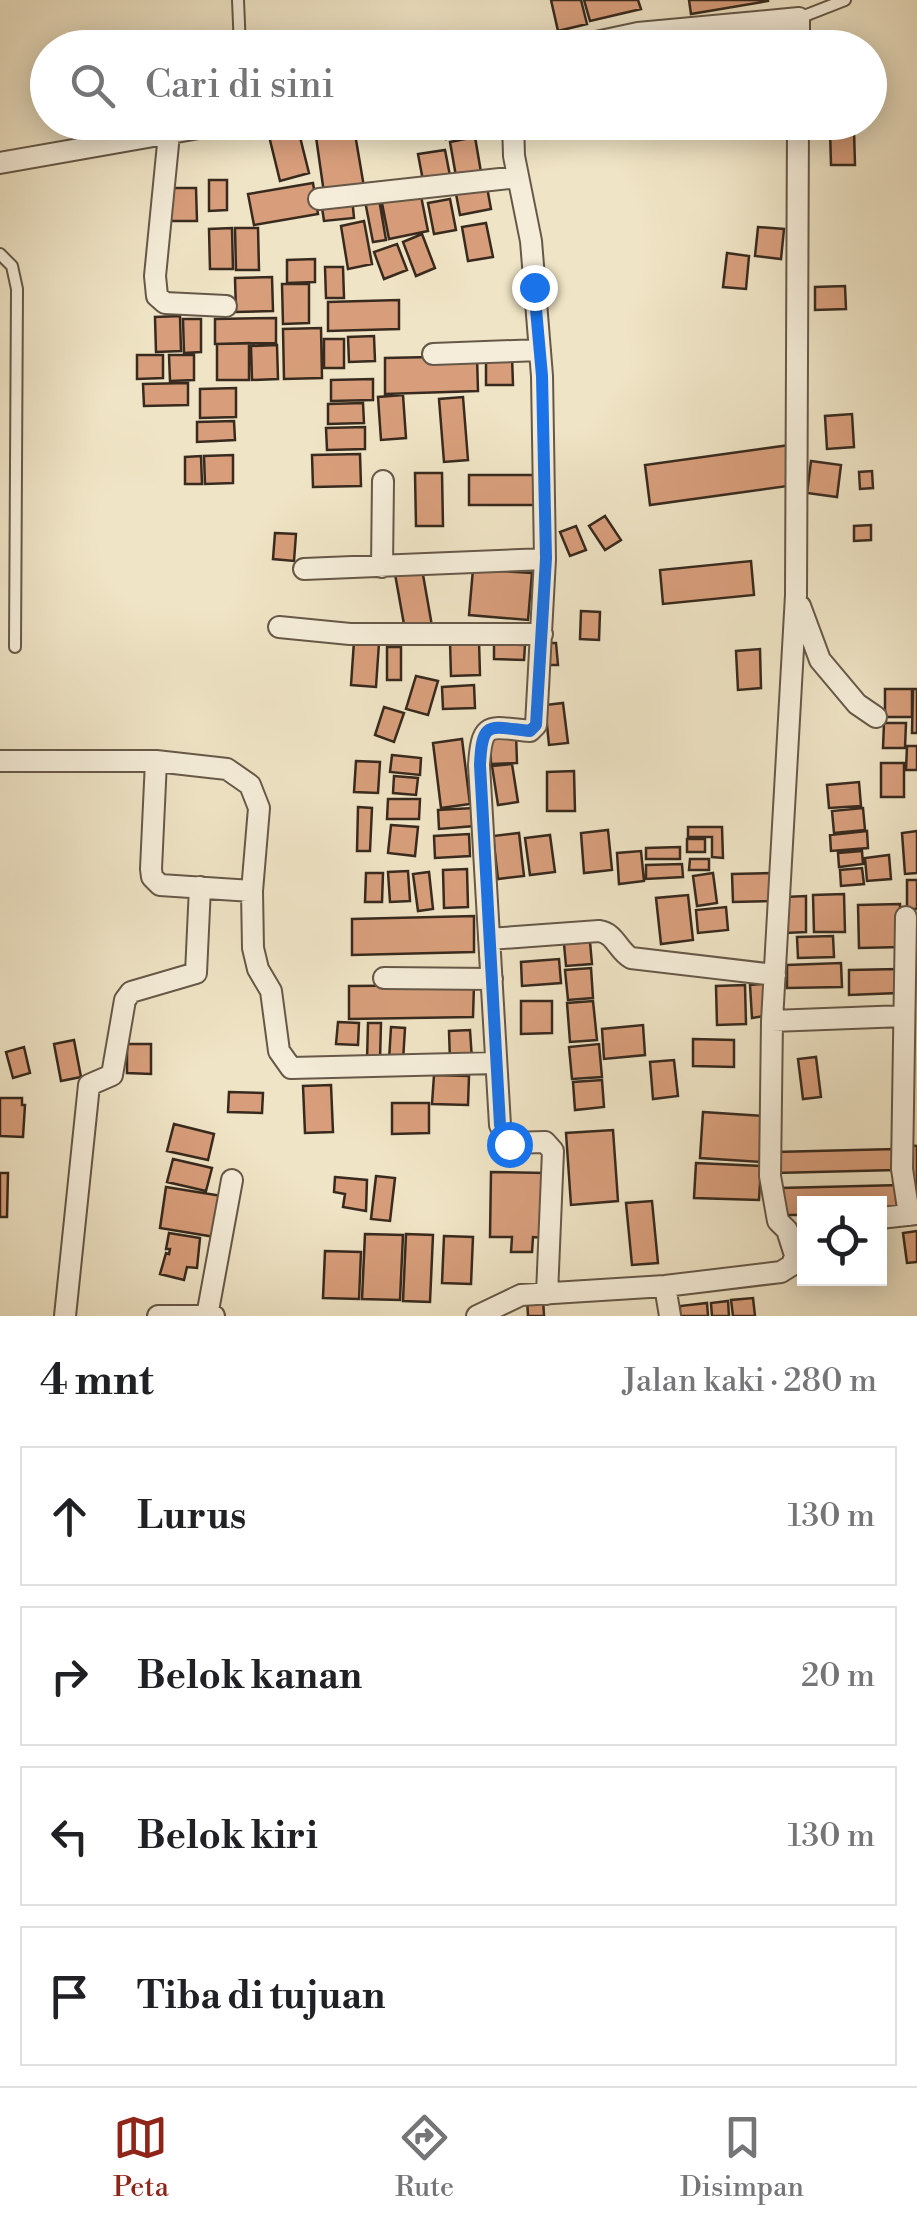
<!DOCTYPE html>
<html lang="id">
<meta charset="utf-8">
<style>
body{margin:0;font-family:"Libre Bodoni",serif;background:#f2f2f2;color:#202124}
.controls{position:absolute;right:30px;bottom:30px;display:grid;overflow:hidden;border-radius:0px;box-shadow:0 5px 25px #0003}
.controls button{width:90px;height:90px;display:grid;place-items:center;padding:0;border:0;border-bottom:2px solid #e0e0e0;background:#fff;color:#202124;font:50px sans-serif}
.stop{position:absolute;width:30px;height:30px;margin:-22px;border:8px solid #1a73e8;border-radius:50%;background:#fff}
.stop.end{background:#1a73e8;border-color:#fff;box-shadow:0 2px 10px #0008}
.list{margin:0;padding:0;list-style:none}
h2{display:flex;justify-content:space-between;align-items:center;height:130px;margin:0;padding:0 40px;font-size:42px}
h2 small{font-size:32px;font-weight:400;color:#757577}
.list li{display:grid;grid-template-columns:65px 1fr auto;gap:30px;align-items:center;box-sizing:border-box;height:140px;margin:0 20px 20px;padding:0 20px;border:2px solid #e0e0e0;border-radius:0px}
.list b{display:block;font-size:38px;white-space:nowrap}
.list em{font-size:32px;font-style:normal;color:#757577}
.icon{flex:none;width:55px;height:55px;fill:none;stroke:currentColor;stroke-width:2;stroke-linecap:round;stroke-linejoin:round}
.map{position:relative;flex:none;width:917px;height:1316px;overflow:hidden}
.search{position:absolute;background:#fff;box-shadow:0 5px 25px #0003;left:30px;right:30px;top:30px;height:110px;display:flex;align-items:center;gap:25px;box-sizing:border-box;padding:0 35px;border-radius:55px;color:#757577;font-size:38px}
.sheet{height:770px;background:#fff}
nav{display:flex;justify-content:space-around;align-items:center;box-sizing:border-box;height:140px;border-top:2px solid #e0e0e0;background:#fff;font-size:28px;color:#757577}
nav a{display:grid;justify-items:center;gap:5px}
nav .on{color:#8f2418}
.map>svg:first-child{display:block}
.building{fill:#d89e7b;stroke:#382a1e;stroke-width:2.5}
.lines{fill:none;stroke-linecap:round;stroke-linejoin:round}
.lane-casing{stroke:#665848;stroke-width:14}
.street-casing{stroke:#665848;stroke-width:24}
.lane{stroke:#f5edd9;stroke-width:10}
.street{stroke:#f5edd9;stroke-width:20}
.route{stroke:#1a73e8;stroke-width:12}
</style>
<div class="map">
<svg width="917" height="1316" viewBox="0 0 917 1316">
<rect width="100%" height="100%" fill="#efe4c5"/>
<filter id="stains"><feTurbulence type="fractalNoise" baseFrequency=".002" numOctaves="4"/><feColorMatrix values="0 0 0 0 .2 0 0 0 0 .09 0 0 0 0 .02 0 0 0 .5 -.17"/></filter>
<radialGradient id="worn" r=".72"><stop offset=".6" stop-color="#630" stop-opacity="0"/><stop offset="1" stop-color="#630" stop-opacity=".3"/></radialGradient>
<!-- building -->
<path class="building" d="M551 0H581L587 24 558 31Z
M584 0H638L641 9 590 21Z
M689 0H768V1L691 14Z
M778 34 780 48H746L745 39Z
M364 40 366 48H334Z
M353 122 364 187 324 193 314 123Z
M443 122H470L472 134 446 139Z
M297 125 309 173 280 181 268 132Z
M830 130H854L855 165H831Z
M475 137 482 178 457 182 450 142Z
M445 150 451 181 424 186 418 154Z
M209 180H227V210L209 211Z
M313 183 318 214 254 225 248 194Z
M487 187 491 209 460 215 456 194Z
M169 188H196L197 221H169Z
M420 191 428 231 389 239 381 198Z
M378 193 386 240 373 242 364 196Z
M352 197 354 218 324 221 321 201Z
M450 199 456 230 434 234 428 203Z
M364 221 372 264 348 269 341 226Z
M486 223 493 257 468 261 462 227Z
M758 227 784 229 781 259 755 256Z
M232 228 233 269H210L209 229Z
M235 228H258L259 270H236Z
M422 234 435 268 416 276 403 242Z
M397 244 407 270 384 279 374 252Z
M727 253 749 256 746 289 723 287Z
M315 259V282L287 283V260Z
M325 267H343L344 298H326Z
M272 277 273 311 236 312 235 278Z
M282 284H309V323L283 324Z
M845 286 846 309 815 310V287Z
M399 300V329L328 331V302Z
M180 316 181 351 156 352 155 317Z
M276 318V343L215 344V319Z
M183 319H201V352L184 353Z
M321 328 322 378 284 379 283 329Z
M374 336 375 361 349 362 348 337Z
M324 339H344V368H324Z
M249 343V380H217V344Z
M277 345 278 379 252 380 251 346Z
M137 355H163V378L137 379Z
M169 355H194V380L170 381Z
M477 356 478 391 385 394V358Z
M486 356H512L513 385H486Z
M373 379V400L331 401V380Z
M188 383V405L144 406 143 384Z
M236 388V417L200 418V389Z
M403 395 406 438 381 440 378 397Z
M463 397 468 460 444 462 439 399Z
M363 403 364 423 328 424V404Z
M852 414 854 447 827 449 825 416Z
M234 421 235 440 197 442V422Z
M365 427V449L327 450 326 428Z
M790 445 795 485 650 505 645 465Z
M360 454 361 486 313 487 312 455Z
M233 455V483L205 484 204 456Z
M201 456 202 484H185V457Z
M811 461 841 465 837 497 807 493Z
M872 471 873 488 860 489 859 472Z
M415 473H442L443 526H416Z
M469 475H536V505H469Z
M605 516 621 540 605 550 589 526Z
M871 525V540L854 541V526Z
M576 526 586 550 570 556 560 532Z
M275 533 296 534 294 561 273 559Z
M751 561 754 595 663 604 660 570Z
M422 569 432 626 405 630 395 574Z
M473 569 532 573 528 620 469 615Z
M581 611 600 612 599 640 580 639Z
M354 641 379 643 376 687 351 685Z
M479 641 480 675 451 676 450 642Z
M547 643H556L558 665H548Z
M494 644 525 645 524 660 494 659Z
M387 647H401V680H387Z
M760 649 761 688 738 690 736 651Z
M416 676 438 681 428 715 406 709Z
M474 685 475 708 443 709 442 687Z
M885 689H912V717H885Z
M913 689H917V733H912Z
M563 703 568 743 549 745 545 705Z
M384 707 404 713 394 742 375 735Z
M884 723H906L905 748H883Z
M490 733H516L517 763 491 764Z
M462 739 470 804 441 808 433 743Z
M907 746H917V770H906Z
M392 755 421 758 420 775 390 772Z
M356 761 380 762 378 793 354 792Z
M881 763H904V797H881Z
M512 764 518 802 498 805 492 766Z
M574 771 575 811H547V772Z
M394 776 418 778 416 795 393 793Z
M859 782 861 806 829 808 827 785Z
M388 799H420L419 819H387Z
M358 807 372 808 370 851H357Z
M473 808 474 826 439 829 438 810Z
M863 808 865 830 834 833 832 811Z
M391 825 418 827 415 856 388 853Z
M688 827H722L723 858 712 857V837H688Z
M608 830 612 870 584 873 581 833Z
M867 831 868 848 831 851 830 835Z
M917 831V873L905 874 902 833Z
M519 833 524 876 498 879 493 836Z
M469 834 470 856 435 858 434 836Z
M550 835 555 872 530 875 525 838Z
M687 839H705V852H687Z
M680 847V859H646V848Z
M641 851 644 881 619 884 617 853Z
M862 851 863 864 839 867 838 853Z
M889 855 891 879 867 881 865 858Z
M690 859H709V870H689Z
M682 864 683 877 646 879V865Z
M862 868 864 884 841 886 840 870Z
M467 869 468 907 444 908 443 870Z
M408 871 410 901 390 902 388 872Z
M429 872 433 909 418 911 413 874Z
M366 873H383L382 902H365Z
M713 873 717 903 697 906 693 876Z
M771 873 772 901 733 902 732 874Z
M907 880H917V909H907Z
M844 894 845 932H814L813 895Z
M688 895 693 940 661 944 656 898Z
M806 896V932L785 933V897Z
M900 904 901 947 859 948 858 905Z
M726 907 728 930 698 933 696 910Z
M474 916V952L352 955V919Z
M833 936 834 957 798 958 797 937Z
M590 942 592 964 566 966 564 944Z
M559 959 561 983 522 986 521 962Z
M841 963 842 987 787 988V965Z
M591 968 593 998 568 1000 565 970Z
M898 969V993L849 995V970Z
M772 983 770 1015 752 1018 750 985Z
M474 985 473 1017 349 1019V986Z
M745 985 746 1024 717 1025 716 986Z
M521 1001H552V1033L521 1034Z
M593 1001 597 1040 570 1042 567 1003Z
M338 1022 359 1023 358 1045 336 1044Z
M368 1023H381L380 1060H367Z
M643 1025 645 1055 604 1059 602 1029Z
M391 1027 405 1028 403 1061 389 1060Z
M470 1030 472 1060 450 1061 449 1031Z
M693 1039 734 1040V1067L693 1066Z
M74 1040 81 1077 61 1081 54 1044Z
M127 1044H151V1074L127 1073Z
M599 1044 602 1077 572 1079 569 1047Z
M24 1047 30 1073 13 1078 6 1052Z
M816 1057 821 1097 803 1099 798 1059Z
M674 1060 678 1096 653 1099 650 1062Z
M434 1075 469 1076 468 1105 432 1104Z
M602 1080 604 1107 575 1110 573 1082Z
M331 1085 333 1132 305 1133 303 1086Z
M229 1092 263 1093 262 1113 228 1112Z
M0 1098H22V1105H25L23 1137 0 1136Z
M392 1103H429V1133L392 1134Z
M703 1112 765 1116 761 1162 700 1158Z
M174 1124 214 1134 208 1160 167 1151Z
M613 1130 618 1201 571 1205 566 1133Z
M907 1145 917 1146V1187L905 1186Z
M895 1149 896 1170 776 1173 775 1152Z
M173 1159 212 1168 206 1191 167 1182Z
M696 1163 761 1166 759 1200 694 1198Z
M491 1172 545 1173 544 1238 533 1237 532 1252H511L512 1237H490Z
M0 1173H8L7 1217H0Z
M376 1176 395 1178 390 1221 371 1219Z
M335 1177 367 1180 366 1211 343 1207 345 1194 334 1192Z
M901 1185 902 1212 880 1213V1204H804V1215H781L780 1188Z
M166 1187 222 1196 215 1237 160 1228Z
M652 1201 658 1263 632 1265 626 1203Z
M917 1231V1262L907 1263 903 1233Z
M169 1233 200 1238 197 1268 187 1267 184 1280 160 1274 166 1253 169 1254 170 1249H166Z
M365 1234 403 1235 400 1300 362 1299Z
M406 1234 433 1235 430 1302 403 1301Z
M444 1236 473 1237 471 1284 442 1283Z
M325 1251 361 1252 359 1299 323 1298Z
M543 1297 544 1316H528L527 1298Z
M753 1298 755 1316H733L731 1300Z
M728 1301 729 1316H712L711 1303Z
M707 1303 708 1316H680V1306Z"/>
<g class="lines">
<!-- lane casing -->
<g class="lane-casing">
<path id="lane" d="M238 0 240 48
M799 18 845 0
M0 254 12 266 17 289 15 647"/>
</g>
<!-- street casing -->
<g class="street-casing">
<path id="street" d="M568 48 638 33 799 18V48
M513 122 514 156 531 241 542 376 545 559 536 725 530 731C489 727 482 720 479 765L500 1125 509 1143 545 1142 553 1151 547 1294
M169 134 155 276 157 296 165 303 226 306
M0 163 233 122
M319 199 518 177
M433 354 540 350
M382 567 383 481
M304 569 545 559
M800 606 820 660 857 704 876 717
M279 627 350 634H542
M0 761H156L227 769 250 785 259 808 252 891 253 948 258 969 271 991 279 1051 291 1068 496 1063
M156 761 151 869 152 877 160 885 252 891
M906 917 902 1169 909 1215
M489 939 599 931C615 933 618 951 631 958L775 975
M384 978 492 979
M772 1021 904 1016
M880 1218 917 1214
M665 1286 670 1316
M65 1316 89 1085 112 1075 125 1000 131 992 196 973 200 887
M158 1316H214
M207 1316 232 1180
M477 1316 521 1295 665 1286 781 1272 792 1265 795 1255 787 1230 778 1221 770 1176 772 1021 796 595 798 122"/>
</g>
<!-- lane -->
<use href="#lane" class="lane"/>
<!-- street -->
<use href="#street" class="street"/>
</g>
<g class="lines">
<!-- route -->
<path class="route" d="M509 1144 500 1125 480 765C482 719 489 727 530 731L536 725 546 558 542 376 534 287"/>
</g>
<rect width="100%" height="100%" filter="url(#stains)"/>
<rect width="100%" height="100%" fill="url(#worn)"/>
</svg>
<div class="controls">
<button><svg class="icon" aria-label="locate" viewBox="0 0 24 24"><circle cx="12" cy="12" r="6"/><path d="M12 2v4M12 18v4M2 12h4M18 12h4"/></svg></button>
</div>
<div class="stop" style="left:509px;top:1144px"></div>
<div class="stop end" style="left:534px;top:287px"></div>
<div class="search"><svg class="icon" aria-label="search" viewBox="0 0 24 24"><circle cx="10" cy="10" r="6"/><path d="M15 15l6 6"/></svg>Cari di sini</div>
</div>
<section class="sheet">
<h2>4 mnt<small>Jalan kaki · 280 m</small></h2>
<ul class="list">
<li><svg class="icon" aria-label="ahead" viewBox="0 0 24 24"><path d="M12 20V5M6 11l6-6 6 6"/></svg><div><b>Lurus</b></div><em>130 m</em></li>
<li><svg class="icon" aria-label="right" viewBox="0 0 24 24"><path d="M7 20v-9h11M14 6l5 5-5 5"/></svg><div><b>Belok kanan</b></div><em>20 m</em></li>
<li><svg class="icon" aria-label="left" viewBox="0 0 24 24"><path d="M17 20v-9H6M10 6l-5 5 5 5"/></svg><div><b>Belok kiri</b></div><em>130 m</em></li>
<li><svg class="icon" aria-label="arrive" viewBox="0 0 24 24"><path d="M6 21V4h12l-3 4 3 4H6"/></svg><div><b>Tiba di tujuan</b></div></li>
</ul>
</section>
<nav>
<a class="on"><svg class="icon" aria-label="map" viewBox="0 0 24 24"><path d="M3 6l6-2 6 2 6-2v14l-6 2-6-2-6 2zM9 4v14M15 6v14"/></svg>Peta</a>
<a><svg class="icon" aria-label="directions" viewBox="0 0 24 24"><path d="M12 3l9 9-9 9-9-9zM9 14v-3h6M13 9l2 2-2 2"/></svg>Rute</a>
<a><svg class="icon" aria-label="saved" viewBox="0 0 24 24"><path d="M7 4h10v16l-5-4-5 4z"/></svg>Disimpan</a>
</nav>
